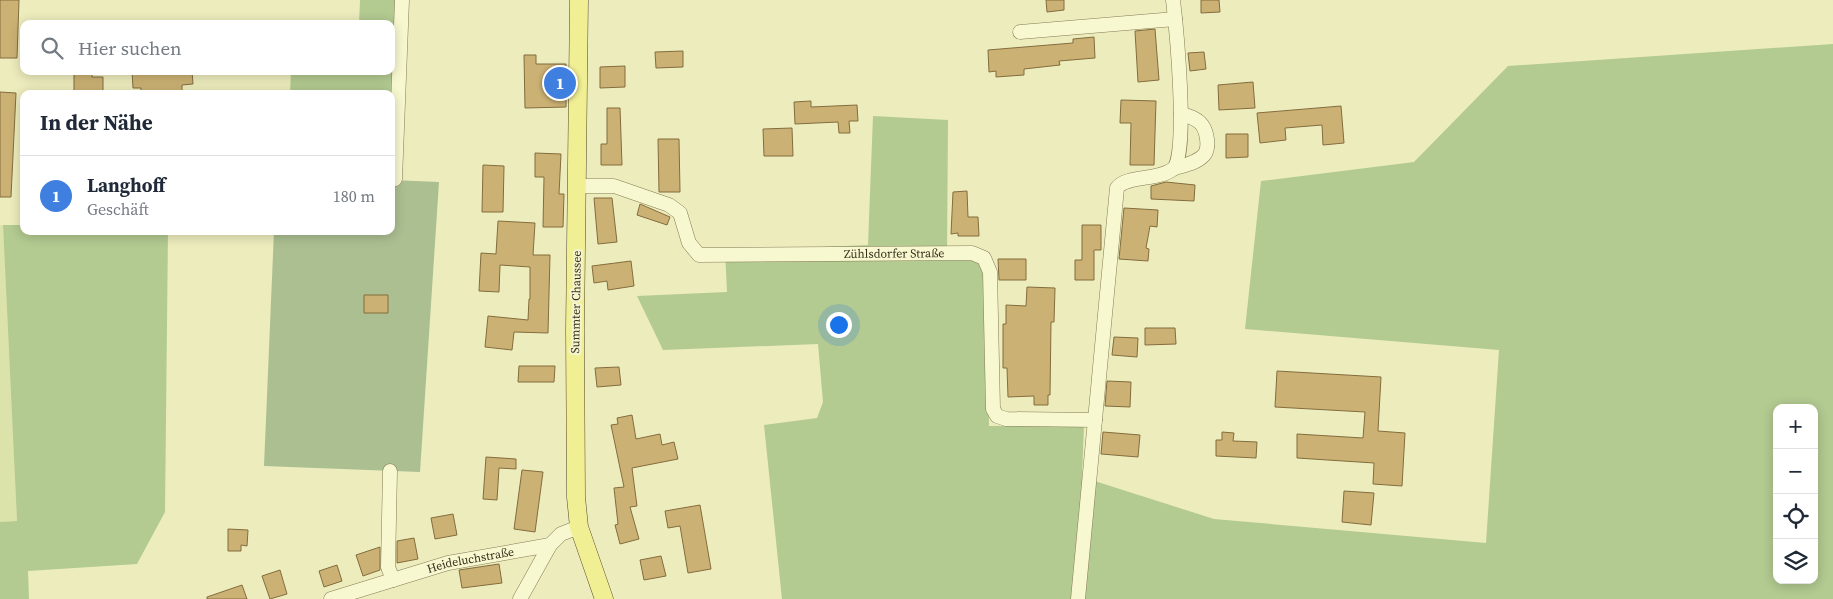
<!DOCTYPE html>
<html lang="de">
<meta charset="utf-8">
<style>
body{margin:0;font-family:"Source Serif 4",serif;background:#f2f2f3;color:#1f2937}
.controls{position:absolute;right:15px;bottom:15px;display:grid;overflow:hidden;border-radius:10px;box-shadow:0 2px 12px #0003}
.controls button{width:45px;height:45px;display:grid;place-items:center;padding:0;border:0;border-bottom:1px solid #e0e1e3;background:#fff;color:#1f2937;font:25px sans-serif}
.you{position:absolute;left:838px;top:324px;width:18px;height:18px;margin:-12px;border:4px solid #fff;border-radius:50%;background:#1a73e8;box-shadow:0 0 0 8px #1a73e833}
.badge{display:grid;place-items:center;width:32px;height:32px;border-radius:50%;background:#b45309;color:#fff;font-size:16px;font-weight:700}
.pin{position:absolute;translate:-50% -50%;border:2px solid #fff;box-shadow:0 1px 5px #0006}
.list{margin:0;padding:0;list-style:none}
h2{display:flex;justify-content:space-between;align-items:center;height:65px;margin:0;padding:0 20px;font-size:21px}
h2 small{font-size:16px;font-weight:400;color:#747a83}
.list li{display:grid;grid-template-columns:32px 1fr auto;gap:15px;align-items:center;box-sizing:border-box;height:80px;padding:0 20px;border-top:1px solid #e0e1e3}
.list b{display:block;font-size:19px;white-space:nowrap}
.list p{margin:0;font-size:16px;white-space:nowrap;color:#747a83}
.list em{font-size:16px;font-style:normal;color:#747a83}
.icon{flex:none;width:28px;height:28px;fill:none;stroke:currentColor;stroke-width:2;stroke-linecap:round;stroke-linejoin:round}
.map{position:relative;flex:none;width:1833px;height:599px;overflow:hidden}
.search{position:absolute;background:#fff;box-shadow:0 2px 12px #0003;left:20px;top:20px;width:375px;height:55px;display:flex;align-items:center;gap:12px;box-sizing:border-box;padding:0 18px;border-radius:10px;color:#747a83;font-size:19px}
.panel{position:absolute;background:#fff;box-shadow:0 2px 12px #0003;left:20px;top:90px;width:375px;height:145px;border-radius:10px}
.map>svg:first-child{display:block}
.farmland{fill:#dbe2aa}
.green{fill:#b3ca91;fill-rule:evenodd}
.cemetery{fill:#acbf91}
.building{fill:#cbb173;stroke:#836d3d}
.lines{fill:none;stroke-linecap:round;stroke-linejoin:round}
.minor-casing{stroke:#847c56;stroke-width:15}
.major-casing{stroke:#52482b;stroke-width:19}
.minor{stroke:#f8f8d0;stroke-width:14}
.major{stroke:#f1ef94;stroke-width:18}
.labels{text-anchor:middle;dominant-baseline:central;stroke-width:4.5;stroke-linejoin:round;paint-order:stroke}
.street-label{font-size:12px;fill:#342e1b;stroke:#f4f4cc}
</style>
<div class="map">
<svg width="1833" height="599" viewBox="0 0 1833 599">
<rect width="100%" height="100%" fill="#edecbd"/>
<!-- farmland -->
<path class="farmland" d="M0 225H3L17 521 0 522Z"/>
<!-- green -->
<path class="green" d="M360 0H396L391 94H290L291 71H391V24H359Z
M1833 44V599H782L764 425 817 418 823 402 818 344 663 350 637 296 727 292 725 251 868 245 873 116 948 120 947 255 982 258 986 296 989 426 1084 425 1082 477 1214 519 1486 543 1499 350 1245 329 1261 181 1414 162 1508 66ZM1777 408H1814V580H1777Z
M3 225H24V231H168L165 512 137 564 28 571 29 599H0V522L17 521Z"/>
<!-- cemetery -->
<path class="cemetery" d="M391 180 439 182 420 472 264 466 274 231H391Z"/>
<!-- building -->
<path class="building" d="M0 0H19L17 58H0Z
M1046 0H1064V10L1047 12Z
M1201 0H1219L1220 12 1201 13Z
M1155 29 1159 80 1138 82 1135 31Z
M1094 37 1095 58 1059 61 1060 65 1024 69V75L996 77V71L989 72 988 50 1073 43V39Z
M683 51V67L656 68 655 52Z
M1204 52 1206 69 1190 71 1188 53Z
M524 55H536V64H566V107L525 108Z
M625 66V87L600 88V67Z
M74 71H92V77H103V94H74Z
M132 71H192L193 84 182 85V94H141V88H133Z
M1253 82 1255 108 1219 110 1218 85Z
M0 92 16 93 11 197H0Z
M1121 100 1156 101 1154 165H1130L1131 123H1120Z
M811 101V107L857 105 858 121H849L850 133H839L838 122 795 124 794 102Z
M1341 106 1344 143 1323 145 1322 125 1285 128 1286 140 1260 143 1257 113Z
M607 108H620L622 165H601V144H607Z
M792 128 793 156H764L763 129Z
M1226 134H1248V157L1226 158Z
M658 139H679L680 192H659Z
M535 153 561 154 559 194H564L563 227H543L544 177H535Z
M483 165 504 166 503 212H482Z
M1166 182 1195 185 1194 201 1151 199V186Z
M967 191 968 217H978L979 236H958V233L951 234 953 192Z
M594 198H612L617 242 598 244Z
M640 204 670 217 667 225 637 215Z
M1124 208 1158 210 1157 227 1150 226 1146 248 1149 249 1148 261 1119 259Z
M498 221 535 223 533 255H550L548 333 514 332 512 350 485 347 488 316 528 320 529 299H530V267L500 265 499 292 479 291 481 253 496 254Z
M1082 225H1101V250H1094V280H1075V260H1082Z
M998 259H1026V280H999Z
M631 261 634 286 608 290 607 281 594 283 592 266Z
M1027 287 1055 288 1054 322H1051L1050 395H1048V405H1034V396L1008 397 1007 368H1003V324H1006V305L1026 306Z
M364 295H388V313H364Z
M1145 328H1175L1176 344 1145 345Z
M1114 337 1138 338 1137 357 1112 355Z
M519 366H555L554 382H518Z
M619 367 621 385 597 387 595 368Z
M1277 371 1381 377 1378 431 1405 433 1402 486 1373 484 1374 463 1297 458V434L1363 438 1365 412 1275 407Z
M1107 381 1131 382 1130 407 1105 406Z
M632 415 636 439 660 434 662 445 674 442 678 459 632 468 637 506 630 507 639 539 620 544 615 525 618 524 614 488 624 487 611 425 618 424 617 418Z
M1103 432 1140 435 1138 457 1101 454Z
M1222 432 1234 433 1233 441 1257 442 1256 458 1216 456V440H1222Z
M486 457 516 459V469L499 468 497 500 483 499Z
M522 470 543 472 535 532 514 529Z
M1344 491 1374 493 1371 525 1342 522Z
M700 505 711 569 688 573 680 526 668 528 665 511Z
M453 514 457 535 435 539 431 518Z
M228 529 248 530 247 546 241 545V551H228Z
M414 538 418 559 397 563V541Z
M380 547V570L363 576 356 555Z
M661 556 666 576 644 580 640 560Z
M499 564 502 583 462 588 459 570Z
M337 565 342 581 324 587 319 571Z
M280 570 287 594 270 599 262 576Z
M242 585 247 599H207V597Z"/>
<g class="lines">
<!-- minor casing -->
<g class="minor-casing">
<g id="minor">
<path d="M1020 32 1175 19"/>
<path d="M1175 168C1185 165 1197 163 1204 155 1210 148 1207 132 1202 125 1197 118 1188 116 1181 114"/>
<path d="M395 179 402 0"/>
<path id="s1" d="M578 186H614L669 205 680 213 689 243 699 255 972 253 984 258 990 272 993 409 997 416 1006 419 1095 420"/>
<path d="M390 471 388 567 393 580"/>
<path id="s2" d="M331 599 448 563 550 545"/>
<path d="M520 599 550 545 561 534 579 527"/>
<path d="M1078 599 1117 188C1126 175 1158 181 1173 169 1189 156 1176 25 1173 0"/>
</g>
</g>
<!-- major casing -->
<g class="major-casing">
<path id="major" d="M579 0 575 330 576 497 579 527 604 599"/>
</g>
<!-- minor -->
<use href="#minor" class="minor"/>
<!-- major -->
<use href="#major" class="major"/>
</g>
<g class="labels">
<!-- street labels -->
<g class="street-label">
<text stroke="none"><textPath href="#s1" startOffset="350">Zühlsdorfer Straße</textPath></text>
<text transform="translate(576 302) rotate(-89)">Summter Chaussee</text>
<text stroke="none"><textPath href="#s2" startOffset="145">Heideluchstraße</textPath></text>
</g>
</g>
</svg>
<div class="controls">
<button>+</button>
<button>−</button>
<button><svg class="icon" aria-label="locate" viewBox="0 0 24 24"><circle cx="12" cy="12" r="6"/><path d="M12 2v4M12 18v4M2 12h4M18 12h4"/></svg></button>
<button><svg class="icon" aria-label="layers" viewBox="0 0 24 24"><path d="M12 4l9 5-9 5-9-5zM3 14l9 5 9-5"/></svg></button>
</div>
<div class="you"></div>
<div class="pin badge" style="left:560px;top:83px;background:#3f7fe0">1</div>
<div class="search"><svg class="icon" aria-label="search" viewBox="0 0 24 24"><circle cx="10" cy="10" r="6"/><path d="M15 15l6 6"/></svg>Hier suchen</div>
<section class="panel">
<h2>In der Nähe<small></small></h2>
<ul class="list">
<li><span class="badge" style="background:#3f7fe0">1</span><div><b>Langhoff</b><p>Geschäft</p></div><em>180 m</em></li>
</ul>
</section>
</div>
